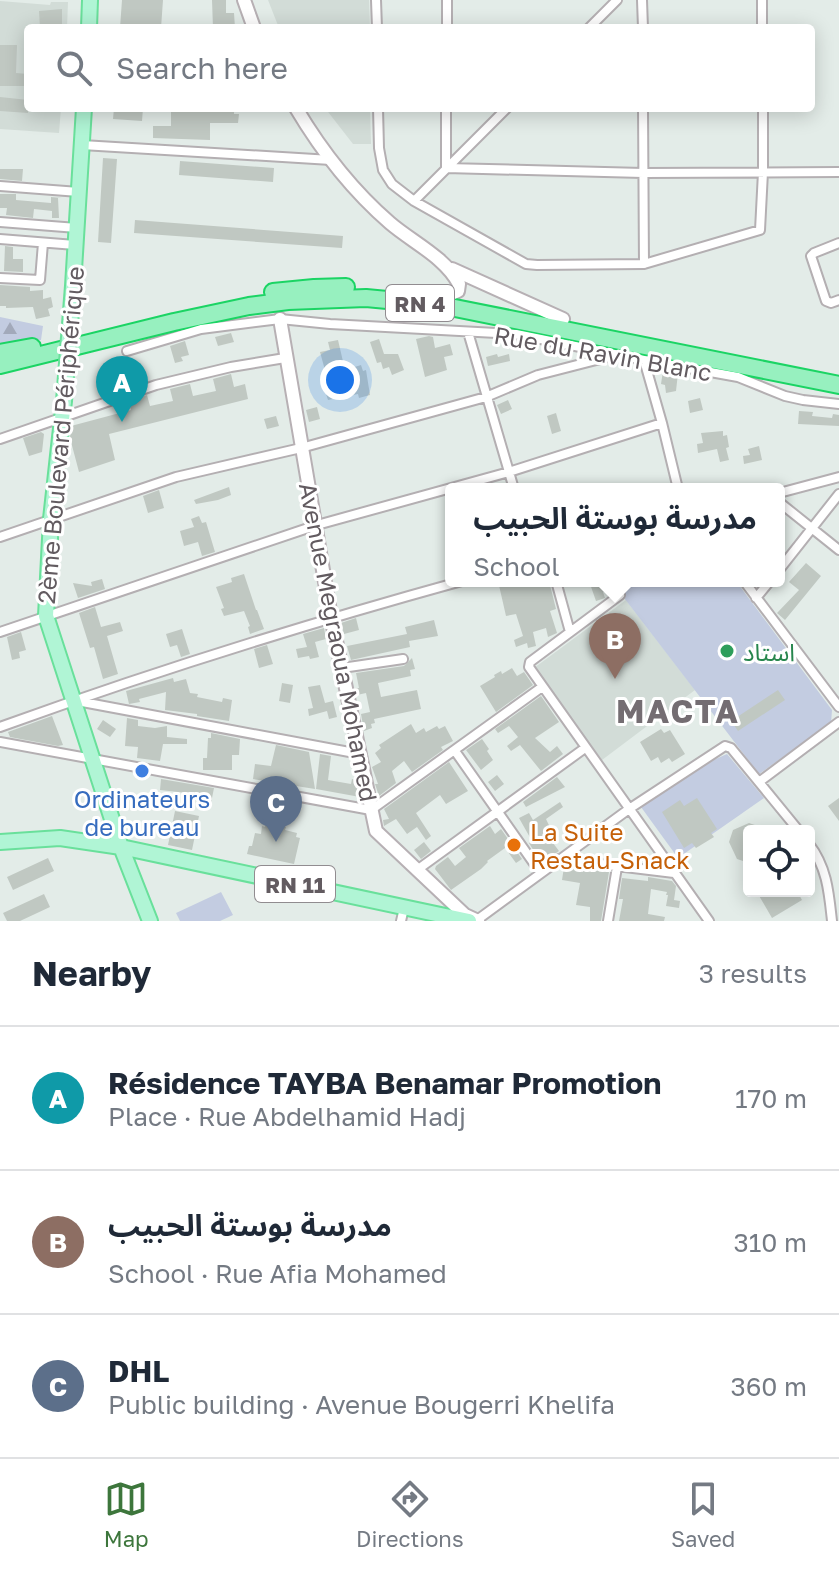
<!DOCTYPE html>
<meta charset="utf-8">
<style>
body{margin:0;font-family:"Golos Text","Noto Sans Arabic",sans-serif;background:#f6f6f7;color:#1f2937}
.controls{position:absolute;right:24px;bottom:24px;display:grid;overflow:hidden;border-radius:8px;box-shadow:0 4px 20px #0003}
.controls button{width:72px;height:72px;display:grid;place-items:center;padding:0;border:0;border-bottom:2px solid #e0e1e3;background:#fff;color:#1f2937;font:40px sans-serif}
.you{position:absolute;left:340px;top:380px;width:28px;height:28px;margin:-20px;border:6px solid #fff;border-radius:50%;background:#1a73e8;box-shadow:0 0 0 12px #1a73e833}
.badge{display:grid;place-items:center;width:52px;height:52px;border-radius:50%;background:#3d763c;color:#fff;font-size:26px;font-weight:700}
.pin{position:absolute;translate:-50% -66px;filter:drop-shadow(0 2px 4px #0008)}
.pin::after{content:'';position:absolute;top:42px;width:28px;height:24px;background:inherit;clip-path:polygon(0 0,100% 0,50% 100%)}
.popup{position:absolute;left:445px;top:483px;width:340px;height:104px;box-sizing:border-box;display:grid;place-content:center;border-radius:8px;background:#fff;filter:drop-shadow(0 2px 6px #0005);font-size:26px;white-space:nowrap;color:#747a83}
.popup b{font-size:30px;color:#1f2937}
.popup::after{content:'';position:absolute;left:50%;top:100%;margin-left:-16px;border:16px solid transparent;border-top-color:#fff}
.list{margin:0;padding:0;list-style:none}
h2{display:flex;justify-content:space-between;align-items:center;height:104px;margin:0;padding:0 32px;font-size:34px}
h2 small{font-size:26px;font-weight:400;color:#747a83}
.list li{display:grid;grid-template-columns:52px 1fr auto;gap:24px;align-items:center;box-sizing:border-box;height:144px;padding:0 32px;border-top:2px solid #e0e1e3}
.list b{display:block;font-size:30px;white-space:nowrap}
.list p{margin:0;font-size:26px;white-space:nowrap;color:#747a83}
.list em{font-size:26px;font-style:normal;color:#747a83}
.icon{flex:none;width:44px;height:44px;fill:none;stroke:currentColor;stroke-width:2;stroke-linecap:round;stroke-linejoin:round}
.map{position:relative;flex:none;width:839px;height:921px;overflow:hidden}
.search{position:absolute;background:#fff;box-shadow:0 4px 20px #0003;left:24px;right:24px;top:24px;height:88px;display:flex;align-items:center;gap:20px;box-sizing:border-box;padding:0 28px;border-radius:8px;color:#747a83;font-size:30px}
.sheet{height:536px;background:#fff}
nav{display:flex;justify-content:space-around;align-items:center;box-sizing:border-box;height:112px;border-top:2px solid #e0e1e3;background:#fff;font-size:22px;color:#747a83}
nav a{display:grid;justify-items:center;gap:4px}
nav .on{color:#3d763c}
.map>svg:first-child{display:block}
.education{fill:#d2dcd7}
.forest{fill:url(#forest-firs)}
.pitch{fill:#c3cce1}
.building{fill:#c0c8c2}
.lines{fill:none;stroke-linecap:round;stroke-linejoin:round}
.street-casing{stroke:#b4afb2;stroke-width:12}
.secondary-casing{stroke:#b7b0b4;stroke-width:16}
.primary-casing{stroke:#69e09b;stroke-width:18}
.highway-casing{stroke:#1bd464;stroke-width:20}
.street{stroke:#fff;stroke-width:8}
.secondary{stroke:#fff;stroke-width:12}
.primary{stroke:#b0f5d5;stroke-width:14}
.highway{stroke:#97f0bf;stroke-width:16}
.primary-bridge-casing{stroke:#69e09b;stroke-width:18;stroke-linecap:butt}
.primary-bridge{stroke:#b0f5d5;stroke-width:14}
.leisure-dot{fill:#2e9e5b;stroke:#fff;stroke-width:3}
.shop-dot{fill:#3f7fe0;stroke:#fff;stroke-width:3}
.food-dot{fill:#e8710a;stroke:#fff;stroke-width:3}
.labels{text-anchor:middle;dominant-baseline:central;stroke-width:6;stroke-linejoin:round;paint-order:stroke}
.shield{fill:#fff;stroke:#918c90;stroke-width:2}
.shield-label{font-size:22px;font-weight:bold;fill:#625b60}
.street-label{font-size:24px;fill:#625b60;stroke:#fff}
.leisure-label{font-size:24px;fill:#27864d;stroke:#fff;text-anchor:start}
.shop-label{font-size:24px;fill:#366cbe;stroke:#fff}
.food-label{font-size:24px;fill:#c56008;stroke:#fff;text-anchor:start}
.district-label{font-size:32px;font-weight:bold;letter-spacing:2px;fill:#746d72;stroke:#fff}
</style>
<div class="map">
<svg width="839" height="921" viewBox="0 0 839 921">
<defs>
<pattern id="forest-firs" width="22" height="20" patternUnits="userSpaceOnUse" patternTransform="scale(2)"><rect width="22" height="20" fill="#c3cce1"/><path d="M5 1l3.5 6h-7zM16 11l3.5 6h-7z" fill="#a2a9ba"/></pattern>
</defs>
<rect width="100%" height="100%" fill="#e3ece8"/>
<!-- education -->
<path class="education" d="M268 0H369L370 28H279Z
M0 1 50 5 51 2H68L67 28H28V108H61L59 133 0 129Z
M325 108H370L371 144H353Z
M626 600 695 690 602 760 534 668Z"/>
<!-- forest -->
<path class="forest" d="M0 317 43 326 41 340 0 347Z"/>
<!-- pitch -->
<path class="pitch" d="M630 581H736L832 710 831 723 759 774 618 590Z
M727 754 764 798 678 858 641 807 700 766Z
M221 892 233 915 220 921H180L176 913Z"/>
<!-- building -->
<path class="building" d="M122 0H163L161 28H120Z
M212 0H226V13H234L235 28H213Z
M62 9V28H40L39 11Z
M0 45H17L16 73 28 74V86H0Z
M0 97 28 100V113L0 111Z
M114 108H143L142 121 113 119Z
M171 108H234V114H239L238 123H210V140L153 138V126H171Z
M103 158 117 159 111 243 98 242Z
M180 161 274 168 273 182 179 175Z
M0 169H23L22 181 0 179Z
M0 194H16V200L51 203V197L62 198H58L59 218H52V211L34 209 33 218 6 215 7 208H0Z
M135 220 343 236 342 248 134 233Z
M5 246 13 247V259H23V272L4 271Z
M0 285 30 287V291L43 290V299L51 297 53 307 48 309 50 316 36 319 33 307 6 308V306H0Z
M231 333 234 342 218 346 215 337Z
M429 336 433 337 435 348 450 344 453 355 444 357 447 370 425 377 416 339Z
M379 339 384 354H398L404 370 392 375 389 367 383 369 381 362 377 363 370 342Z
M338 340 345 370 361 365 363 371 366 370 370 395 359 398 358 394 328 400 326 394 331 392 320 352 330 350 328 342Z
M185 341 189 355 181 357 183 361 175 363 170 346Z
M497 354 498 357 509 354 510 361 488 366 486 357Z
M663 371 678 373 676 391 666 393 665 385 661 384Z
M231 374 234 387 245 384 248 399 109 434 115 460 79 472 70 438 71 426 131 410 129 402 147 395 150 406 173 401 170 389 190 384 193 396 216 391 213 379Z
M700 398 703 410 690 413 688 401Z
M508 400 512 409 501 414 497 405Z
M317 407 320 419 309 422 306 410Z
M799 411 813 412 812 416 832 418 833 414 839 415V426L798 424Z
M556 413 561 431 552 434 547 416Z
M276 416 279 426 267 429 264 419Z
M723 431V436L727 435 729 447 726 448 729 460 720 462 717 449 698 453 697 444 703 443 701 433Z
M41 432 44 434 42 452 29 456 23 438Z
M759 446 762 460 744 464 743 456 750 455 748 449Z
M229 487 231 495 218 500 196 504 194 500Z
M159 490 164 508 148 513 143 496Z
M199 516 202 523 206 522 215 552 202 556 198 542 184 546 180 531 194 527 191 519Z
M806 563 821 576 785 620 777 613 799 590 789 582Z
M244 574 256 610H257L264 629 250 634 248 627 250 626 244 611 224 616 221 609 224 608 216 587 232 582 231 578Z
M102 579 105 589 78 598 73 583 92 586 91 582Z
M498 581H516L519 586 535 581H549L556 609 550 611 557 633 548 637 546 628 533 632 536 646 528 648 527 643 516 647 514 640 523 636 516 614 506 616Z
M589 581H606L609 591 603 592 605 598 596 601Z
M95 607 101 627 120 622 123 631 107 636 118 674 103 679 94 647 90 648 79 613Z
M356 618 359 630 344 634 341 623Z
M434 620 438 636 409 641 410 647 351 660 347 646 407 634 405 627Z
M324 628 326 639 315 642 319 657 310 659 309 656 298 658 296 649 307 647 303 634Z
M182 629 190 654 181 657 177 645 170 647 166 634Z
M21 632 26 650 19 652 20 658 12 660 7 637Z
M267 645 273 664 259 668 254 649Z
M412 658 415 669 410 670 411 676 378 683 381 697 417 690 421 709 374 719 375 723 371 724 372 728 364 731 361 714 370 712 366 693 357 695 355 688H359L356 673 404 666Z
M512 668 517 676 524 672 533 685 496 712 480 686 495 677 494 675 501 671 502 674Z
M173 678 174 682 186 679 190 693 198 694 197 697 222 702 223 698 232 700 229 721 197 716V714L165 710 166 692 139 699 140 702 129 704 126 691Z
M282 683 293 685 290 703 279 701Z
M320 685 325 703 333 701 337 717 329 719 327 711 309 716 308 709 313 708 308 687Z
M778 690 785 700 738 731 731 721Z
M541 696 559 722 535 738 550 752 557 746 563 754 541 771 520 745 511 751 507 746 518 737 509 726 498 733 495 729Z
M52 716 63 745 58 746 10 737 8 732Z
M127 718 138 720V726L155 728 167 726V737L187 739V744H163L160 761 137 758 138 747 125 746Z
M103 720 116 729 110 737 97 729Z
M411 724 416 733 424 728 426 732 437 726 439 729 445 726 453 741 441 747 443 750 412 772 404 761 392 771 396 783 379 796 375 784H378L372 767 381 762 375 753 381 748 379 745Z
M661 729 664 733 670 730 685 754 672 762 669 758 661 763 658 757 651 761 640 742Z
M211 733 240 739 239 755H232V770H203V758H207L208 738H211Z
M482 739 489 749 487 751 493 760 481 770 466 750Z
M276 745 309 752 315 789 253 779 255 764 271 766Z
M320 754 331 756 328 780 351 784 352 779 356 780 360 797 316 789Z
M449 762 468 791 446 804 440 795 416 813 431 836 426 840 417 827 407 834 396 819 384 826 383 820 389 819 384 809Z
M497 775 504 784 495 791 488 782Z
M557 777 565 787 526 807 523 802Z
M161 779 214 788 211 803 186 798 187 793 160 790Z
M697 798 717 829 711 833 714 837 696 848 692 843 684 848 662 812 680 800 684 806Z
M839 798V821L828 806Z
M560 802 563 807 546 819 557 842 553 843 559 851 544 861 536 849 534 851 532 848 529 843 532 841 519 818 529 813 533 820Z
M175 811 199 816 192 850 168 845Z
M266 823 286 827 285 830 297 833 296 837 300 838 294 864 247 854 249 846H252L255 833 261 834 262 826 265 827Z
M749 823 769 830 749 831V863L737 859 729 842 733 830Z
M490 826 495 834 501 829 522 859 516 863 505 848 487 861 488 862 481 869 451 890 435 869 436 866 448 857 455 866 466 857 459 848Z
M424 842 431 851 421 859 414 850Z
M48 858 54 871 13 890 7 877Z
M564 867 609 872 601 921H590V907L576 905 580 883 562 880Z
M648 877 672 881 676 886 674 900 680 901 679 908 666 906 668 895H666L667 892 651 889 648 914 665 917 664 921H619L623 899H619L622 878 648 881Z
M762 891H797L802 900 772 918 758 894Z
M44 894 50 907 20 921H7L3 913Z"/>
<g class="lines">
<!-- street casing -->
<g class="street-casing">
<path id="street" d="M376 0 377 28
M642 0 643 28
M762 0V28
M447 28V0
M589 28 617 0
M378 108 379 148 383 170 392 184 414 201 526 264 537 265 644 264 760 230 763 172V108
M446 108V168L643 173 839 172
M643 108 644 264
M82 145 331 160
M0 186 79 192
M414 201 507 108
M0 222 77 228
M0 239 75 245
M839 243 814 253 811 256 826 301 831 303 839 300
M0 278 40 280 43 243
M468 332 514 489
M127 351 201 329 280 319 330 324 516 334 644 360 738 377 785 396 803 400 839 404
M644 360 662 423 678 489
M0 439 156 385 231 367 285 358
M779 493 839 477
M779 502 839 550
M0 537 176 477 301 448 486 397 538 375 612 356
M779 570 839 494
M556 581 570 632
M744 581 839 707
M620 595 530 662 529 667 709 921
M756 598 770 581
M0 632 317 525 509 472 662 423
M342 668 403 659
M77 701 360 754
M0 727C152 672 306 624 462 581
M0 742 371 810 542 687
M455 751 540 872
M759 782 839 722
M809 844C827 867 829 893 832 921
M559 859 674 873
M417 870 585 748
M477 920 629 809 725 746 731 748 799 831
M401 921 404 908
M608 921 617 867"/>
</g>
<!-- secondary casing -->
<g class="secondary-casing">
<path id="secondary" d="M244 0 254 28
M296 108C321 150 353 191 390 223 412 242 445 257 459 284L458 291 449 295H439
M452 269 563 319
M280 319 331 617 376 831 465 915 478 921"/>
</g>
<!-- primary casing -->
<g class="primary-casing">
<path id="primary" d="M89 28 90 0
M73 286 84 108
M64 401 51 519 46 616 121 847 150 921
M0 842 60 838 121 847 469 921"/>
</g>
<!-- highway casing -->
<g class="highway-casing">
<path id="highway" d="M273 292 314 288 346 287
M0 353 32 347
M0 365 174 322 249 306 288 301 366 298 440 305 839 385"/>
</g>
<!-- street -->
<use href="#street" class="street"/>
<!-- secondary -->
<use href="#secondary" class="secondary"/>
<!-- primary -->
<use href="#primary" class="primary"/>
<!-- highway -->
<use href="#highway" class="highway"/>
<!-- primary-bridge casing -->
<g class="primary-bridge-casing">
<path id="primary-bridge" d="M64 401 73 286"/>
</g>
<!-- primary-bridge -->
<use href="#primary-bridge" class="primary-bridge"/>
</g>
<!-- markers -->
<circle class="leisure-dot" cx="727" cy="651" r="8"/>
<circle class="shop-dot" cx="142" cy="771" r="8"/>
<circle class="food-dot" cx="514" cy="845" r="8"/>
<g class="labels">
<!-- shield labels -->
<g class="shield">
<rect x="386" y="285" width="68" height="36" rx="6"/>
<rect x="255" y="866" width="80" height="36" rx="6"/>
</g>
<g class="shield-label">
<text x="420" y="303">RN 4</text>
<text x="295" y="884">RN 11</text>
</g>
<!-- street labels -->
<g class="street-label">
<text transform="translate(603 353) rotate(10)">Rue du Ravin Blanc</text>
<text transform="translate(60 435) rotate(-85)">2ème Boulevard Périphérique</text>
<text transform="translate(339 642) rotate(79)">Avenue Megraoua Mohamed</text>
</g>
<!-- leisure labels -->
<g class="leisure-label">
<text x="743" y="651">استاد</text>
</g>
<!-- shop labels -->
<g class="shop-label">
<text x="142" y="798">Ordinateurs<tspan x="142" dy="28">de bureau</tspan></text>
</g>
<!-- food labels -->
<g class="food-label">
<text x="530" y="831">La Suite<tspan x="530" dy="28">Restau-Snack</tspan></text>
</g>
<!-- district labels -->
<g class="district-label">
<text x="678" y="711">MACTA</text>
</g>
</g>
</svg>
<div class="controls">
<button><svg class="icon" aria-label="locate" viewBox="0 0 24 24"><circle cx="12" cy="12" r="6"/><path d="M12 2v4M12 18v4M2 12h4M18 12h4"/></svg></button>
</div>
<div class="you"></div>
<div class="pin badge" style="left:122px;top:422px;background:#0f9aa8">A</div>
<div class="pin badge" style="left:615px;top:679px;background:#8d6e63">B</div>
<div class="popup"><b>مدرسة بوستة الحبيب</b>School</div>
<div class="pin badge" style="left:276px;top:842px;background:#5c6f8a">C</div>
<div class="search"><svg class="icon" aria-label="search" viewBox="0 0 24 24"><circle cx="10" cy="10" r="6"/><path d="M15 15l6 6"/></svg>Search here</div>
</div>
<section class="sheet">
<h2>Nearby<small>3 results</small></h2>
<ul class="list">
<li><span class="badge" style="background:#0f9aa8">A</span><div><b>Résidence TAYBA Benamar Promotion</b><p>Place · Rue Abdelhamid Hadj</p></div><em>170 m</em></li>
<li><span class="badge" style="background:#8d6e63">B</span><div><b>مدرسة بوستة الحبيب</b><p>School · Rue Afia Mohamed</p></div><em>310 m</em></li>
<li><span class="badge" style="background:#5c6f8a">C</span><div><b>DHL</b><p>Public building · Avenue Bougerri Khelifa</p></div><em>360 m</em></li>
</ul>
</section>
<nav>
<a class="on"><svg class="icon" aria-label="map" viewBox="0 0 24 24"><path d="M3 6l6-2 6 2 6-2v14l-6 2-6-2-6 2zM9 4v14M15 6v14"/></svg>Map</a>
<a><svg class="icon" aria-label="directions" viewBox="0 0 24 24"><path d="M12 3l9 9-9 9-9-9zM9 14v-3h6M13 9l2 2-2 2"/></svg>Directions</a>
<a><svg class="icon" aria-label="saved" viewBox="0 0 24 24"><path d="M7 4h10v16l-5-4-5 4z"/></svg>Saved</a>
</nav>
